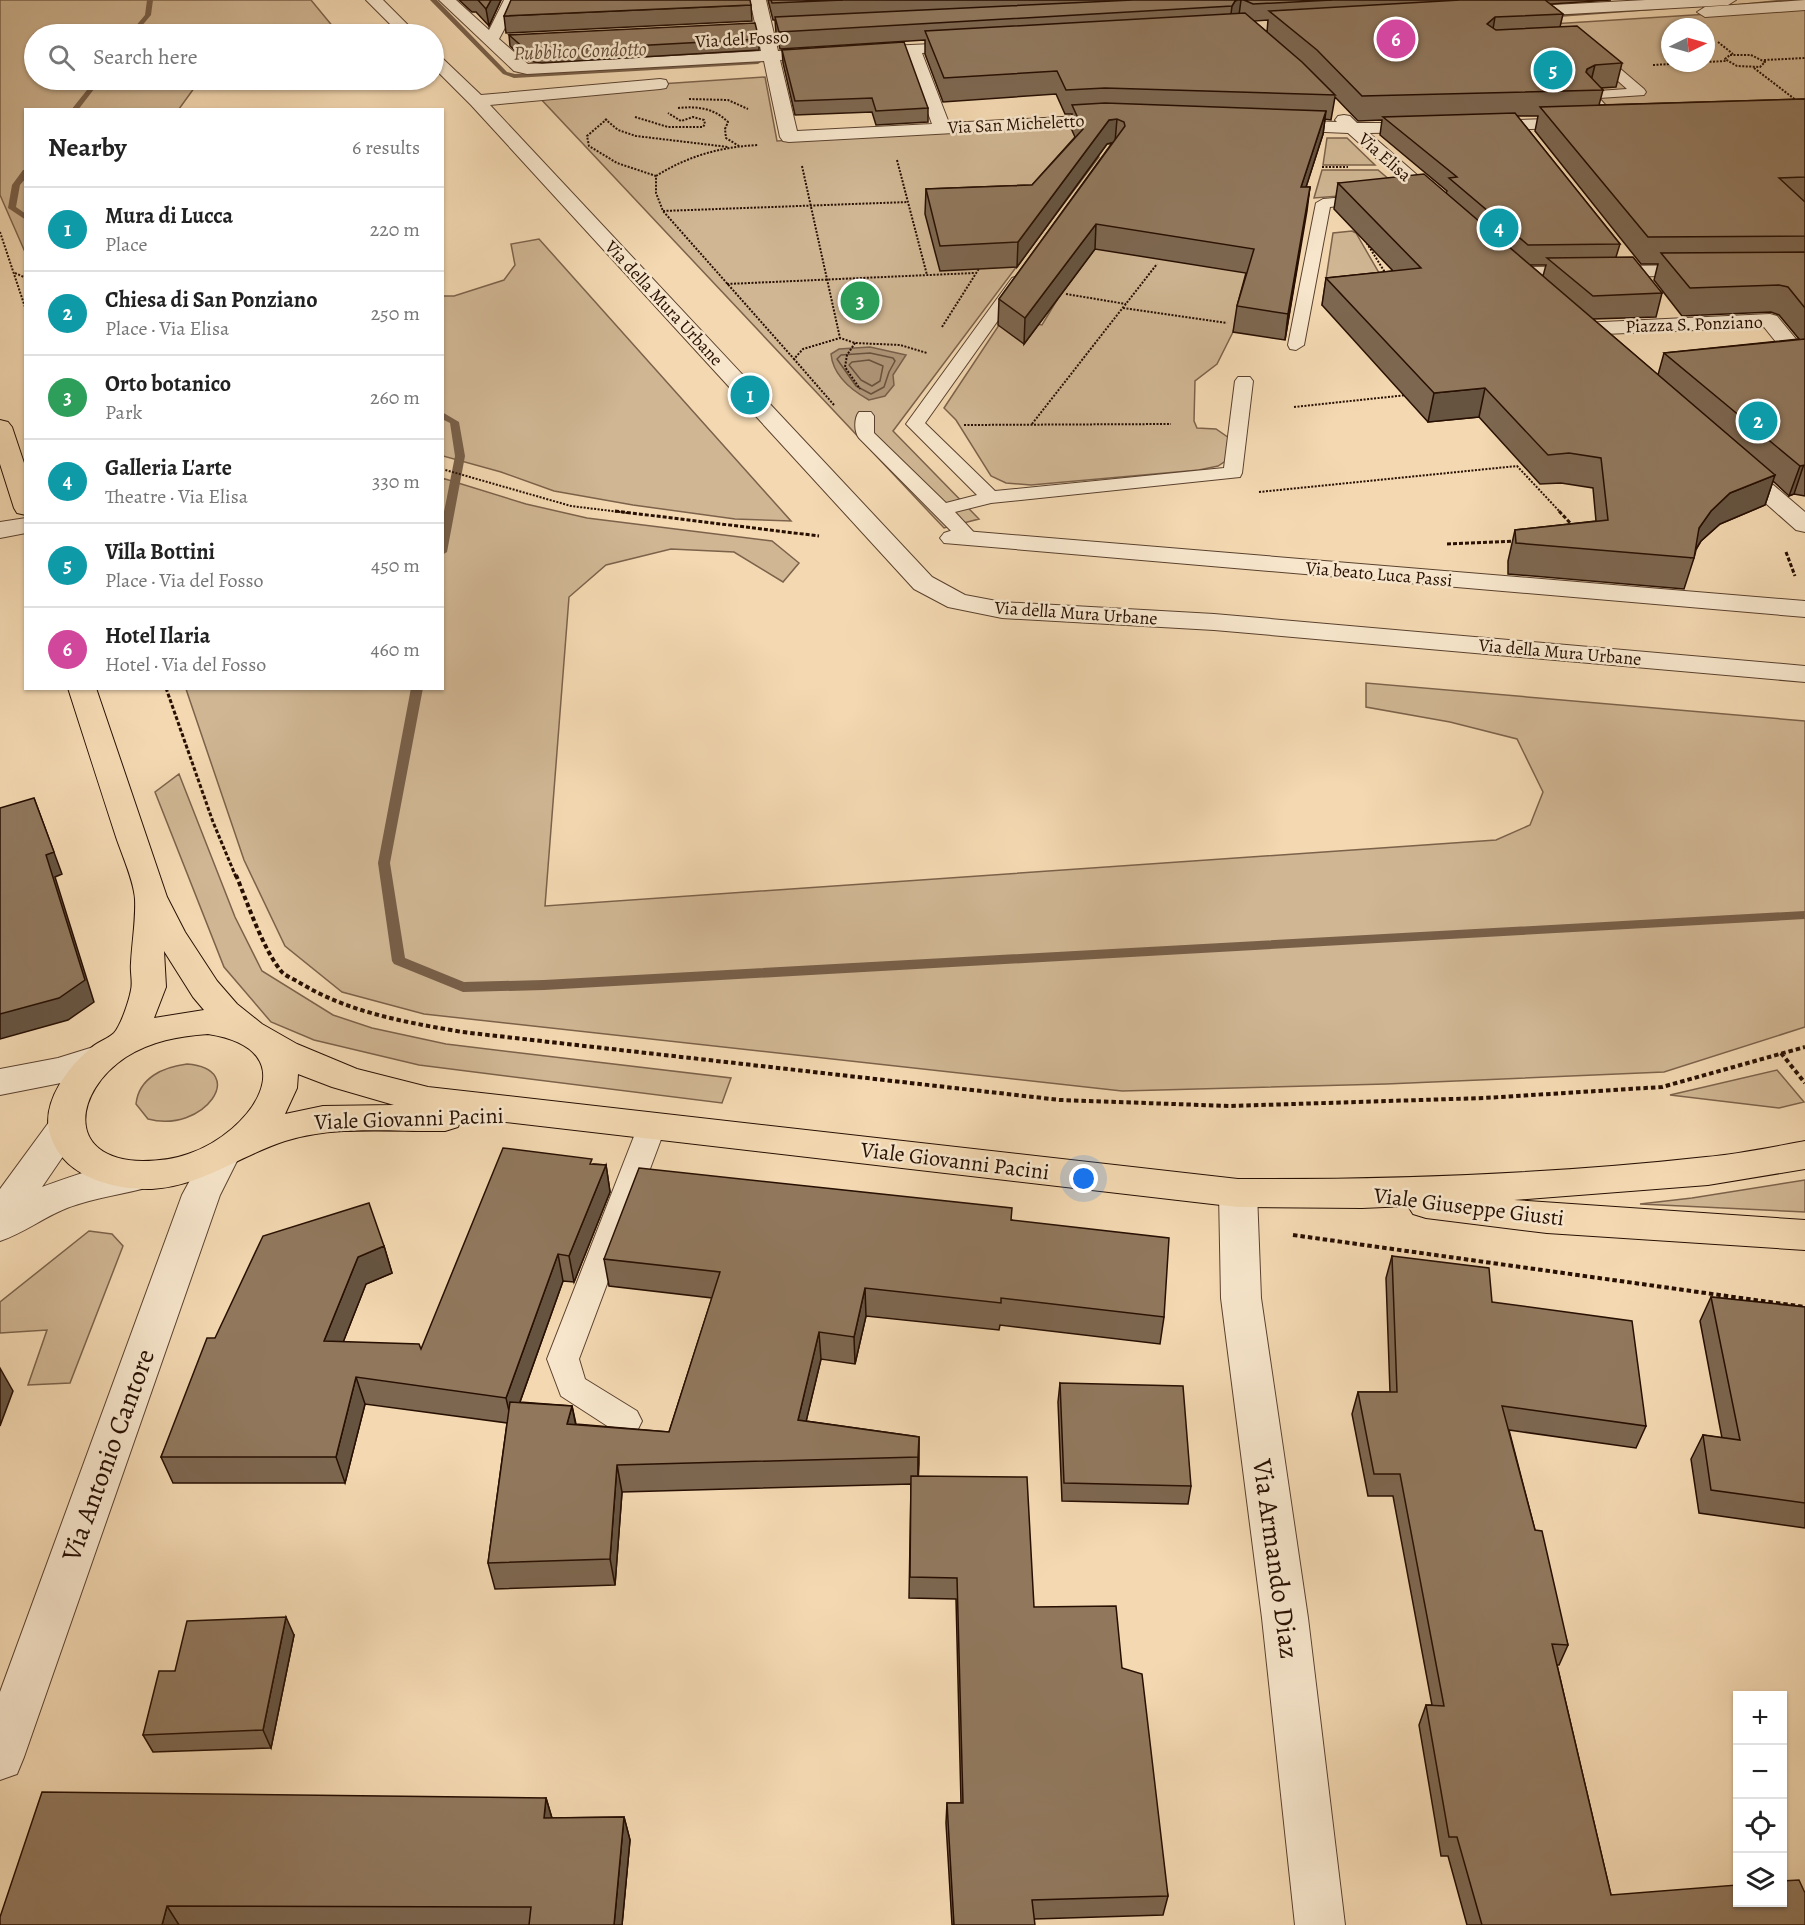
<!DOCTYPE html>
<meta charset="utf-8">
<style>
body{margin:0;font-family:Alegreya,serif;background:#f2f2f2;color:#222}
.controls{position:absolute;right:18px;bottom:18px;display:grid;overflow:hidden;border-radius:0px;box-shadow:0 2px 4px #0004}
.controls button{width:54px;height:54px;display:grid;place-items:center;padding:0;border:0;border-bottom:2px solid #e0e0e0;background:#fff;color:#222;font:30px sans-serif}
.compass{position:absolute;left:1661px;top:18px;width:54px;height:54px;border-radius:50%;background:#fff;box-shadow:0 2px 4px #0004;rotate:85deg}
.you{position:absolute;left:1084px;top:1179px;width:21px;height:21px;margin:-15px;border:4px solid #fff;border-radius:50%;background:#1a73e8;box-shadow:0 0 0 9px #1a73e833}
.badge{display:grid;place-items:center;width:39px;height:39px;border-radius:50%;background:#ea580c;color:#fff;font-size:20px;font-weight:700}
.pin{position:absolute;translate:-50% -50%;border:3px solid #fff;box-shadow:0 2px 6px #0006}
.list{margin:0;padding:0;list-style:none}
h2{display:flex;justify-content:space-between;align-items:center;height:78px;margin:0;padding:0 24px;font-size:26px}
h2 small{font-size:20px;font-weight:400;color:#767676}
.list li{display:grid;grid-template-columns:39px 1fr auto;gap:18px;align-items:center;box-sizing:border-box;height:84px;padding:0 24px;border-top:2px solid #e0e0e0}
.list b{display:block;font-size:22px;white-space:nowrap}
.list p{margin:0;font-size:20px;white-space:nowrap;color:#767676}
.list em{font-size:20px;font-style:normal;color:#767676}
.icon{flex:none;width:33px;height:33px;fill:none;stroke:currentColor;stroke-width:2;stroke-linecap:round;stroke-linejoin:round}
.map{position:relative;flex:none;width:1805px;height:1925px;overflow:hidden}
.search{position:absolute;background:#fff;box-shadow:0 2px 4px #0004;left:24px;top:24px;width:420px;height:66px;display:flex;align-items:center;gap:15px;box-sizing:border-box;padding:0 21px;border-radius:33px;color:#767676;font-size:22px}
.panel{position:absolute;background:#fff;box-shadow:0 2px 4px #0004;left:24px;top:108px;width:420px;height:582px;border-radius:0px}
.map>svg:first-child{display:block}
.green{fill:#d0b693;stroke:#7c624a;stroke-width:1.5;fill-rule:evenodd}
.water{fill:#ae9476;stroke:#785f48;stroke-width:1.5}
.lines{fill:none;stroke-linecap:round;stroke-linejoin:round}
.shore{stroke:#6a523c;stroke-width:1.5}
.stream{fill:#785f48;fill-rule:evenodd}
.lane-casing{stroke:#5a412e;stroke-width:2}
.street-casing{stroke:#5a412e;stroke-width:2}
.primary-casing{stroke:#270f02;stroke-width:2}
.path-far2{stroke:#270f02;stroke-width:2;stroke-dasharray:2 1.5;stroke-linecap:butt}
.path-far1{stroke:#270f02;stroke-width:3;stroke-dasharray:4 2;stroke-linecap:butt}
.path{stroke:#270f02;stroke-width:4;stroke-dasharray:4.5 3;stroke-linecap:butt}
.lane{fill:#f7e6cc;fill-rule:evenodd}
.street{fill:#f7e6cc;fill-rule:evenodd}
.primary{fill:#f3d8b1;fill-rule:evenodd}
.wall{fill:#7d6750;stroke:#270f02;stroke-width:1.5;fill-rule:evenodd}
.shaded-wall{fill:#665441;stroke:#270f02;stroke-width:1.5}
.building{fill:#91785d;stroke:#270f02;stroke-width:1.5}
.labels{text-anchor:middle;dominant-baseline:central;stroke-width:5;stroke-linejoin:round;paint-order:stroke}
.far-street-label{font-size:18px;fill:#270f02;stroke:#f7e6cc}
.far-water-label{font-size:20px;font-style:italic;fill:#644b36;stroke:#f7e6cc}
.street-label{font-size:22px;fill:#270f02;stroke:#f7e6cc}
.near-street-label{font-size:27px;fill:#270f02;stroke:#f7e6cc}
</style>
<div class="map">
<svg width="1805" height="1925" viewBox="0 0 1805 1925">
<rect width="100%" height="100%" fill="#f3d8b1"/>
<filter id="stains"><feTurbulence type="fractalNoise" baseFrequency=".00333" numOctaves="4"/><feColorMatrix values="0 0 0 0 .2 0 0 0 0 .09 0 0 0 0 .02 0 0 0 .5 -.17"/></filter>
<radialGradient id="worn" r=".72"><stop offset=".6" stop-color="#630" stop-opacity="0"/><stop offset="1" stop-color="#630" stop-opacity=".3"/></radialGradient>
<!-- green -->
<path class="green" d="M0 0H311L339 34H34V80H200L179 109 26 110 25 252 0 195Z
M1805 8V114L1575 121 1425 32ZM1670 27H1706V63H1670Z
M765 77 777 141 1102 121 1083 151 1099 157 893 431 979 519 944 528 539 97 660 84Z
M1327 138H1347L1375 165H1323Z
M1322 170H1378L1403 191 1314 198Z
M1133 197 1251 273 1233 332 1217 364 1195 381 1194 421 1197 428 1216 429 1232 440 1227 460 1218 466 1199 470 1031 485 1006 483 991 476 956 420 944 408 1003 319 1042 325 1060 295Z
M1352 231 1356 233 1401 311 1322 305 1333 233Z
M539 239 791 521 735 519 633 505 554 491 501 472 443 456V296H454L504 280 515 265 511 244Z
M442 478 526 504 587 518 772 541 799 563 783 582 734 552 671 549 606 565 569 597 545 906 1496 840 1530 825 1543 792 1517 739 1450 722 1366 707V683L1805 721V1027L1664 1072 1386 1084 1122 1091 424 1014 342 992 285 946 244 860 186 689 442 688Z
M179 774 235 917 262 971 333 1015 372 1028 446 1044 731 1078 722 1103 419 1065 314 1040 271 1022 224 967 155 792Z
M187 1064C250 1069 204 1134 148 1119L136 1104C139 1077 164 1067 187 1064Z
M1777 1070 1804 1102 1779 1108 1670 1095Z
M1805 1180V1212L1640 1204 1692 1198Z
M89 1231 112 1234 123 1246 70 1383 28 1385 47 1330 0 1333V1302Z"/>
<!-- water -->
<path class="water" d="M870 347 906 355 893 375 894 385 885 396 869 400C851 390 833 376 831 354L839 349Z"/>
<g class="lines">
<!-- shore -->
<path class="shore" d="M870 353 893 358 895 361 889 372 884 387 871 394 856 386 837 359 841 355Z
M869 360 883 366 880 381 872 386 861 380 849 365 852 362Z"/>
<!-- stream -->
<path class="stream" d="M147 0H153L151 15 135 34H129L145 15Z
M430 0H437L507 72 515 74 758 60 761 62 758 64 514 78 503 74Z
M1777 0H1805V2L1731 7 1728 5Z
M1667 6 1669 9 1545 18 1542 16Z
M95 80H101L78 110H71Z
M23 170H26V178L20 185 16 207 26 214V220L8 208 12 185Z
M442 412 459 422 465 456 447 552 442 555V522L455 456 450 423 442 419Z
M411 688H423L390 863 405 958 464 982 544 980 1805 911V919L544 990 463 992 394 964 392 961 378 863Z"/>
<!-- lane casing -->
<g class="lane-casing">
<path id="lane" d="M1593 48 1597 49 1644 89 1646 92 1644 95 1599 98 1611 111 1604 115 1599 114 1582 95 1584 92 1627 89 1589 55 1587 52 1589 49Z
M1370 195 1377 199 1375 202 1330 207 1304 345 1296 350 1290 349 1288 345 1316 203 1323 199Z
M1018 276 1026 281 925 423 995 491 1224 468 1235 381 1238 377H1250L1253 381 1242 473 1240 477 991 503 955 512 980 539 977 543H963L859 438C854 432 854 418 859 412H871L874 416V433L946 503 977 495 906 424 1012 278Z
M652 1116 662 1119 666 1126 579 1359 585 1379 637 1411 642 1421 637 1431 626 1435 615 1431 561 1396 547 1359 638 1126 642 1119Z"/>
</g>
<!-- street casing -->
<g class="street-casing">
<path id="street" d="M366 0H383L417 34H400Z
M439 0H456L489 30 504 0H520L499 39 528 64 761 51 750 0H766L778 51 977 42 979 45 971 50 922 53 949 123 1117 114 1123 115 1126 119 1123 123 1117 124 789 142 783 141 780 137 764 61 527 74 514 71ZM906 53 932 124 797 131 780 60Z
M1646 0H1736L1728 5 1514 17 1506 12 1514 7Z
M1805 0V10L1705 17 1697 12 1705 7Z
M434 54 440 56 481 95 660 79 666 80 668 84 666 88 660 89 490 105 932 577 965 595 1002 602 1214 614 1805 666V682L1214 630 1002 618 948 607 914 589 471 105 434 68Z
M1344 115 1350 116 1357 123H1431L1434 127 1431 131 1425 132 1369 133 1447 201 1450 205 1447 209H1433L1348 133 1279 130 1273 129 1270 125 1273 121 1279 120 1337 122 1335 120 1338 116Z
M1581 118 1587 119 1590 123 1587 127 1480 131 1474 130 1471 126 1474 122 1480 121Z
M1701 265 1708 267 1711 271 1708 275 1519 279 1512 277 1509 273 1512 269 1519 267Z
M1770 314 1777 316 1805 350V362L1775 366 1767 364 1764 359 1767 354 1784 352 1764 327 1582 335 1574 334 1571 329 1574 324 1582 323Z
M1736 458 1744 460 1805 512V532L1796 530 1728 470 1724 465 1728 460Z
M26 518V533L0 538V522Z
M953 530 1805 601V617L944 543 940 538 944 533Z
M103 1044 115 1047 120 1056 115 1065 61 1083 0 1095V1069L58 1058Z
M65 1114 78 1118 83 1127 42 1187C74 1176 124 1155 157 1165L162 1175 157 1185C127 1194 96 1197 67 1208 44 1217 24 1233 0 1241V1189L52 1118Z
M222 1141 235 1145 240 1155 220 1195 24 1757 17 1774 0 1780V1692L182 1195 209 1145Z
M1238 1179 1251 1183 1257 1193 1261 1298 1308 1618 1345 1925H1295L1262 1618 1221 1298 1219 1193 1225 1183Z"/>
</g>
<!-- primary casing -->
<g class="primary-casing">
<path id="primary" d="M0 420 8 422 12 427 26 469V515L17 513 14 508 0 464Z
M68 688H96L167 897 185 932 217 981 237 1004 262 1024 297 1044 357 1069 428 1087 1238 1179C1394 1180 1551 1174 1706 1157 1739 1154 1772 1147 1805 1141V1169L1708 1185 1514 1200 1805 1220V1250L1547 1233 1426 1218 1413 1214 1408 1206 1362 1208 1238 1207 462 1117 458 1127 445 1131C393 1132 336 1125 285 1141 239 1156 202 1186 152 1189 112 1190 59 1176 49 1130 43 1100 69 1066 91 1048 97 1042 108 1039 114 1033 121 1025 129 1001 131 990 133 982 130 972 131 963 132 942 136 920 135 899 134 881 122 855 116 837 100 788 84 738 68 688ZM164 951 193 997 204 1010 154 1018 166 987ZM208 1034C310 1050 251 1133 188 1154 174 1159 158 1161 143 1161 65 1160 73 1092 126 1057 151 1041 179 1036 208 1034ZM298 1074 332 1087 394 1105 323 1106 285 1114 297 1088Z"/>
</g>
<!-- path-far2 -->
<path class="path-far2" d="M1718 42 1733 54
M1730 55H1751L1765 62 1760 67 1737 66 1725 59Z
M1764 60 1805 58
M1706 62 1726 61
M1653 65 1689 63
M1754 68 1805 107
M689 99 728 100 748 109
M678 108C697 106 714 108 728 122L725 129 726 138 739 146
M635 117 668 127H703L705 124 704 120 693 117 681 121 668 113
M605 119 618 130 636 136 728 147
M607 119 587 136 589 146 617 163 656 176V193L663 211 794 359
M897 160 927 275
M802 166 840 338
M1322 167H1348
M656 176C688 156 720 147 758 145
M663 211 908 202
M0 232 26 310
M1363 237 1386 274
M15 273 26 278
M727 284 974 273
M1066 294 1126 304
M1123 308 1227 323
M942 327 980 267
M855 343 847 355 845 367 860 389
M834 405 794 359 803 349 840 338 855 343 900 345 927 353
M1294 407 1407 395
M1032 424 1157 264
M964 425 1171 424
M442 469 571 506 628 513
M1259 492 1517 466 1561 513"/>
<!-- path-far1 -->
<path class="path-far1" d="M615 511 819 536
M1559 511 1573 526
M1447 544 1517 541
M1786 552 1795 576
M166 688 213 822 236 877"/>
<!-- path -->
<path class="path" d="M236 875C248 904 262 947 281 971 285 976 294 979 300 983 350 1013 405 1022 462 1032L1060 1100 1230 1106 1484 1098 1662 1087 1805 1047
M1781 1053 1805 1083
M1293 1235 1805 1307"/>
<!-- lane -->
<use href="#lane" class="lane"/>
<!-- street -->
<use href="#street" class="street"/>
<!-- primary -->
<use href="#primary" class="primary"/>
</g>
<!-- wall -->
<path class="wall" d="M459 0H501L489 26 476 12H472Z
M768 0H1611L1550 4 1563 14 1560 27 1622 63 1616 87 1601 88 1603 90 1599 105 1805 99V496L1794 494 1789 496 1773 481 1765 505 1720 524 1701 541 1696 550 1694 558 1684 589 1508 574V561L1515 530 1596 521 1593 488 1561 483 1540 484 1479 417 1428 422 1322 305 1326 278 1393 271 1334 209 1338 183 1446 193 1447 191 1380 135 1382 120 1358 121 1335 97 1331 120 1325 119 1323 134 1306 187H1310L1285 340 1233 332 1237 306 1246 273 1095 249 1024 344 998 325 999 299 1112 143 1107 144 1017 267 940 271 925 214 926 189 1032 185 1075 137 1071 128 1072 114H1065L1056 94 943 102 925 54V40L780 49 776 33 775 20H773ZM1268 20 1267 32 1254 21ZM1517 116H1538L1535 131 1641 264H1658L1654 280 1682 316 1771 312 1779 315 1799 339 1664 353 1658 375 1593 319 1656 317 1662 293 1616 257 1620 244ZM1530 265H1546L1543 276Z
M751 5 752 21 506 33 504 16Z
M509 35 759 39V50L542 63 526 61 510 46Z
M782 50 928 108V122L876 125 872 112 795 115 783 63Z
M593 1164 606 1165 610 1192 574 1282 563 1281 520 1402 572 1406 576 1424 669 1432 712 1298 609 1286 604 1259 1012 1220 1164 1317 1160 1344 1000 1325 999 1330 866 1316 855 1364 821 1359 806 1421 919 1437 918 1476 1034 1607 1122 1668 1168 1896 1163 1915 1034 1919 952 1925 946 1823 947 1803H961L956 1599 909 1598 911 1484 622 1492 615 1585 495 1589 488 1563 507 1423 365 1404 345 1483H173L161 1457 215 1338 384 1246 392 1273 366 1284 343 1342 421 1349Z
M1392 1256 1492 1302 1646 1426 1636 1448 1509 1430 1535 1530 1568 1645 1559 1665H1557L1611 1895 1805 1925H1467L1448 1856H1441L1419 1725 1426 1705H1432L1393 1496H1368L1352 1414 1358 1392H1390L1386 1278Z
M1711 1297 1805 1307V1528L1699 1513 1691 1459 1703 1435 1722 1438 1700 1321Z
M1060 1383 1191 1486 1188 1504 1062 1501 1058 1402Z
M294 1635 271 1748 153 1752 143 1735 175 1671Z
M546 1798 552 1818 624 1817 630 1840 622 1925H0Z"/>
<!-- shaded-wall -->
<path class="shaded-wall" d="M491 0H501L489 26 486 9Z
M1237 0H1241L1239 15 1230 22 1232 6 1235 1Z
M1495 17 1491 41 1487 24Z
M1595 65 1589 89 1582 90 1587 69Z
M1326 111 1323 134 1298 212 1301 187Z
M1117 119 1115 142 1107 144 1017 267 1018 242 1109 120Z
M1310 187 1307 211 1285 340 1288 314Z
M1096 224 1095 249 1024 344 1025 318Z
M1485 388 1479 417 1428 422 1434 393Z
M1804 464 1794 494 1789 496 1800 466Z
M1775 475 1765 505 1720 524 1701 541 1690 558 1699 528 1711 511 1730 493Z
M34 798 62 874 55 877 94 1002 68 1020 0 1039V1014L46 855Z
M606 1165 610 1192 574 1282 569 1256Z
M384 1246 392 1273 366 1284 333 1368 324 1341 358 1257Z
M558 1254 563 1281 512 1424 506 1398Z
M865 1288 866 1316 855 1364 854 1337Z
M819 1332 821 1359 800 1447 798 1420Z
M0 1368 13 1391 0 1426Z
M356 1377 365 1404 345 1483 336 1457Z
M572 1406 577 1432 567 1424Z
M919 1437V1464L918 1484V1457Z
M617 1465 622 1492 615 1585 610 1559Z
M286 1617 294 1635 271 1748 263 1730Z
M546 1798 553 1822 544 1818Z
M624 1817 630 1840 622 1925H614Z
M167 1906 179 1925H162Z"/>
<!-- building -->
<path class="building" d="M478 0H491L486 9Z
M511 0H750L751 5 504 16Z
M771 0H843L772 3Z
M1133 0H1237L1235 1 1232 6 779 32 775 17Z
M1244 0H1332L1253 4Z
M1460 0H1545L1563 14 1495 17 1487 24 1496 30 1577 26 1622 63 1595 65 1587 69 1586 72 1603 90 1362 96 1317 50 1269 11Z
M1245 13 1302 62 1335 95 1105 88 1066 90 1057 71 944 78 925 31Z
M755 23 759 39 541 51 525 49 509 35Z
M904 42 928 108 876 111 872 98 795 101 782 50Z
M1805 99V177L1779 178 1805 202V236L1648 237 1540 107Z
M1105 103 1326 111 1301 187H1310L1288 314 1237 306 1254 249 1096 224 1025 318 999 299 1125 126 1124 122 1117 119 1109 120 1018 242 940 246 926 189 1032 185 1083 129 1072 105Z
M1515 113 1620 244 1528 245 1449 178 1457 177 1383 117Z
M1424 174 1775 475 1730 493 1711 511 1699 528 1694 558 1516 543 1515 530 1608 520 1601 458 1569 453 1548 455 1485 388 1434 393 1326 278 1421 268 1338 183Z
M1805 252V308L1788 287 1779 285 1690 288 1661 253Z
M1633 257 1662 293 1593 296 1547 258Z
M1805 339V465L1800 466 1664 353Z
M34 798 54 852 46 855 85 980 59 998 0 1014V808Z
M503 1148 592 1159 590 1164 606 1165 569 1256 558 1254 506 1398 356 1377 336 1457H161L207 1338H215L263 1236 369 1203 384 1246 358 1257 324 1341 419 1344 421 1349Z
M639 1168 1012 1208 1011 1220 1169 1238 1164 1317 1001 1298V1303L865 1288 854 1337 819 1332 798 1420 919 1437 918 1457 617 1465 610 1559 488 1563 510 1402 572 1406 567 1424 669 1432 720 1272 604 1259Z
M1392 1256 1489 1268 1492 1302 1632 1321 1646 1426 1502 1406 1535 1530 1542 1531 1568 1645 1552 1644 1611 1895 1737 1885V1902H1782V1881L1799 1880 1805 1893V1925H1482L1457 1837H1449L1426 1705 1444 1706 1400 1474H1374L1358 1392H1397Z
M1711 1297 1805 1307V1503L1711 1490 1703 1435 1740 1440Z
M1060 1383 1183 1386 1191 1486 1064 1483Z
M911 1476 1027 1477 1034 1607 1116 1606 1122 1668 1142 1674 1168 1896 1032 1900 1035 1925H952H954L947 1803H963L957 1578 910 1577Z
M286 1617 263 1730 143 1735 159 1671H175L187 1621Z
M42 1792 546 1798 544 1818 624 1817 614 1925H529L531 1907 167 1906 162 1925H0V1917Z"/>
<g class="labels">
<!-- far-street labels -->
<g class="far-street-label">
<text transform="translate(742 39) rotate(-3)">Via del Fosso</text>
<text transform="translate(1016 124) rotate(-3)">Via San Micheletto</text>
<text transform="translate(1385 157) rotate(41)">Via Elisa</text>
<text transform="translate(664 303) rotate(47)">Via della Mura Urbane</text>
<text transform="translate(1694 324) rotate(-2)">Piazza S. Ponziano</text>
<text transform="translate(1379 574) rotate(5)">Via beato Luca Passi</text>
<text transform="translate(1076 613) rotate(4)">Via della Mura Urbane</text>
<text transform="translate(1560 652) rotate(5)">Via della Mura Urbane</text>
</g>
<!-- far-water labels -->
<g class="far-water-label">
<text transform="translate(580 51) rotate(-2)">Pubblico Condotto</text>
</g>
<!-- street labels -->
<g class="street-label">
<text transform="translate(409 1119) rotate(-2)">Viale Giovanni Pacini</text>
<text transform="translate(955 1161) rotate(7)">Viale Giovanni Pacini</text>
<text transform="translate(1469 1207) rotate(7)">Viale Giuseppe Giusti</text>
</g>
<!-- near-street labels -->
<g class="near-street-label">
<text transform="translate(108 1455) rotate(-70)">Via Antonio Cantore</text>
<text transform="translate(1276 1559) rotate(82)">Via Armando Diaz</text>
</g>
</g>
<rect width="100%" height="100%" filter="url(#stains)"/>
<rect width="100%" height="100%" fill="url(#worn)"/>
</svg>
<div class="controls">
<button>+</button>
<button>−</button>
<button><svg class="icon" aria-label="locate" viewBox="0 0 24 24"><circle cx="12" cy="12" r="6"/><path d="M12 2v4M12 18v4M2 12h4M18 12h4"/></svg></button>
<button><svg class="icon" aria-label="layers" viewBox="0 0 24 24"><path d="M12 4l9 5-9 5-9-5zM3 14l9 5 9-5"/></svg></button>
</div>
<svg class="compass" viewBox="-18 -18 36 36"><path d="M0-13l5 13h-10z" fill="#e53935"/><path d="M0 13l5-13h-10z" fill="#767676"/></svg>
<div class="you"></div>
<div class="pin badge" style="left:750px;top:395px;background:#0f9aa8">1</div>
<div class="pin badge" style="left:1758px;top:421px;background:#0f9aa8">2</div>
<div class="pin badge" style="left:860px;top:301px;background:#2e9e5b">3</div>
<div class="pin badge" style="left:1499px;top:228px;background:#0f9aa8">4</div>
<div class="pin badge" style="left:1553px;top:70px;background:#0f9aa8">5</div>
<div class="pin badge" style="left:1396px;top:39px;background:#d1479c">6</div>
<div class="search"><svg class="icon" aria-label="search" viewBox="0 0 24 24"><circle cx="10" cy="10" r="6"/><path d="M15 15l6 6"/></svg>Search here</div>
<section class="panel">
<h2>Nearby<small>6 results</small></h2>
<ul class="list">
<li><span class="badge" style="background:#0f9aa8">1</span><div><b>Mura di Lucca</b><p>Place</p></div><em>220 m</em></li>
<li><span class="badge" style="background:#0f9aa8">2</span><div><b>Chiesa di San Ponziano</b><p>Place · Via Elisa</p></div><em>250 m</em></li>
<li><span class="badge" style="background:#2e9e5b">3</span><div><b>Orto botanico</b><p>Park</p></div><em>260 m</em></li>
<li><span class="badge" style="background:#0f9aa8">4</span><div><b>Galleria L'arte</b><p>Theatre · Via Elisa</p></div><em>330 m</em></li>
<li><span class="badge" style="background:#0f9aa8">5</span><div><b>Villa Bottini</b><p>Place · Via del Fosso</p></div><em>450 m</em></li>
<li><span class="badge" style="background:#d1479c">6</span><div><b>Hotel Ilaria</b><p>Hotel · Via del Fosso</p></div><em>460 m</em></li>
</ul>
</section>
</div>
